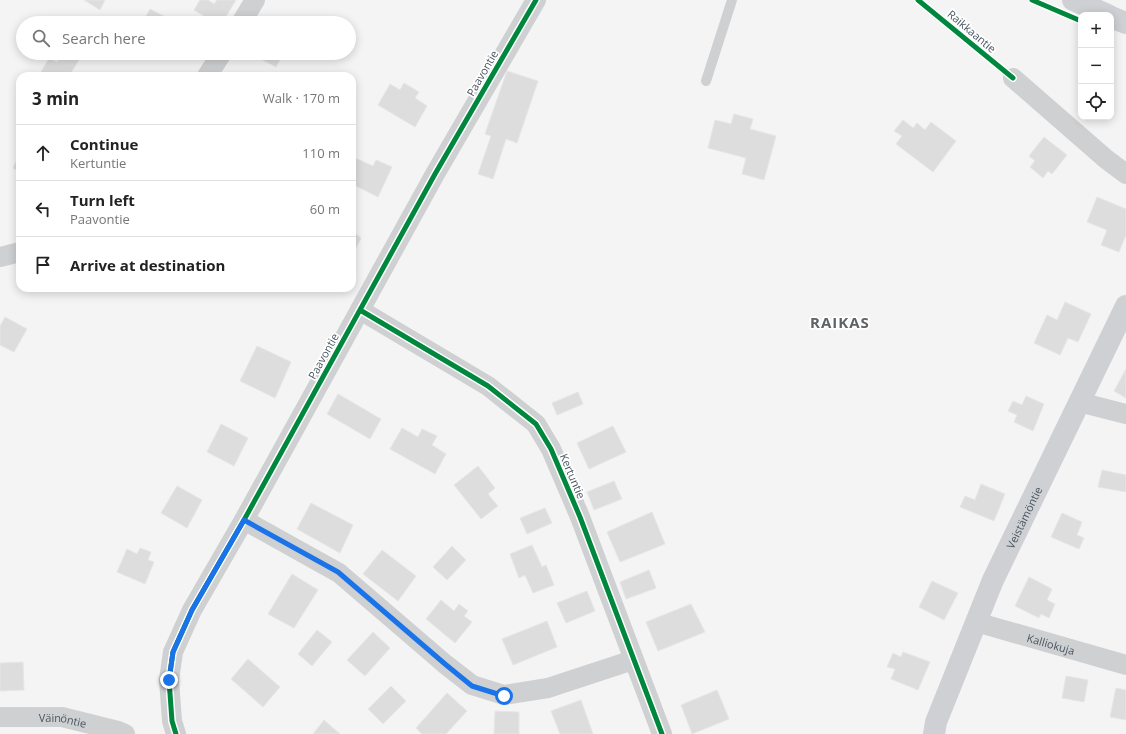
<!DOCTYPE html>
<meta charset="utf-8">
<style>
body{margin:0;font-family:"Open Sans",sans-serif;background:#f6f6f6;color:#222}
.controls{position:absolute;right:12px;top:12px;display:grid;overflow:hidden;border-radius:8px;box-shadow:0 2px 10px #0003}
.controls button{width:36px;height:36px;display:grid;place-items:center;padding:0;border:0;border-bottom:1px solid #e0e0e0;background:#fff;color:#222;font:20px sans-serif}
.stop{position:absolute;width:12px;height:12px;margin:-9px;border:3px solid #1a73e8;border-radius:50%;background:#fff}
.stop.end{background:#1a73e8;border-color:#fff;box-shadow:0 1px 4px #0008}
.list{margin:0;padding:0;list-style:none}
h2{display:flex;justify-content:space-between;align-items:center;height:52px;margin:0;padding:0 16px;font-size:17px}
h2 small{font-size:13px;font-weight:400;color:#767676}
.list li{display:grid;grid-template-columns:26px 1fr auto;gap:12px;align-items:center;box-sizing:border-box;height:56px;padding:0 16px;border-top:1px solid #e0e0e0}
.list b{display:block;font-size:15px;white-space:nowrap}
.list p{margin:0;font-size:13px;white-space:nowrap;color:#767676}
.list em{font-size:13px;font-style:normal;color:#767676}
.icon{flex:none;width:22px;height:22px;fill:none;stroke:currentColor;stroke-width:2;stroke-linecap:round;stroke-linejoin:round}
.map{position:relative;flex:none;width:1126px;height:734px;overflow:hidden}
.search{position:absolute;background:#fff;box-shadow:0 2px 10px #0003;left:16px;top:16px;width:340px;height:44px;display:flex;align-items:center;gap:10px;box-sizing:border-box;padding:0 14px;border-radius:22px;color:#767676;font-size:15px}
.panel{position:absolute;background:#fff;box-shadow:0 2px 10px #0003;left:16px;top:72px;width:340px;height:220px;border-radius:12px}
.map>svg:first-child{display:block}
.building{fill:#ddddde;stroke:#e5e6e7}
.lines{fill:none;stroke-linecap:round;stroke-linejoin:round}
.lane{stroke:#ced0d2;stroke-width:10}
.street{stroke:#ced0d2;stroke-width:20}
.secondary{stroke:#ced0d4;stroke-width:22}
.cycleway-casing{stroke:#fff;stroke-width:8}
.cycleway{stroke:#00873e;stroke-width:5}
.route{stroke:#1a73e8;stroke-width:5}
.labels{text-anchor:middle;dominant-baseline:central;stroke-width:3.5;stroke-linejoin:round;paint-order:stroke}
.street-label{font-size:11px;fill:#4a5661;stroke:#fff}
.district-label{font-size:15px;font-weight:bold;letter-spacing:1px;fill:#5f6368;stroke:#fff}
</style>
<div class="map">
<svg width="1126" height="734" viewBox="0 0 1126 734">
<rect width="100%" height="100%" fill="#f4f4f4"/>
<!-- building -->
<path class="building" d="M84 0H105L100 10Z
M200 0H208L214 4 217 0H236L222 23H216L194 10Z
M150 9 175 22 174 23H142Z
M62 53H71L80 58 69 76H43L40 74 49 58 57 62Z
M249 53H282L283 54 276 67Z
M507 71 538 81 517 143 506 139 493 179 478 174 491 136 485 134Z
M404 83 419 92 415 98 427 106 415 127 378 105 390 84 400 90Z
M734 114 753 119 750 129 776 136 764 180 742 174 746 158 708 148 715 120 731 124Z
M903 120 913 128 917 123 925 130 931 122 956 141 933 172 896 144 902 136 894 131Z
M1044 137 1067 155 1052 174 1048 171 1043 178 1030 167 1035 161 1029 156Z
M20 153V172L13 168Z
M353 157 373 166 376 160 392 167 378 197 352 184Z
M1097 197 1126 209V235L1119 252 1101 245 1107 230 1087 222Z
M352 231 361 238 352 257Z
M1065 302 1091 314 1078 342 1068 338 1060 355 1034 343 1047 315 1057 320Z
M5 317 27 329 14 352 0 345V326Z
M257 346 291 362 275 398 240 381Z
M1126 369V398L1114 391Z
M578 392 583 404 557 415 552 403Z
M338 394 381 419 370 439 327 414Z
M1026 396 1044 404 1033 431 1014 422 1017 415 1008 411 1013 401 1022 405Z
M221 424 248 438 234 466 207 452Z
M613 426 626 452 589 469 577 443Z
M402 428 418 437 422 429 437 436 432 445 446 454 435 474 390 449Z
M478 466 495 488 488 494 498 506 481 519 454 485Z
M1102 470 1126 475V492L1098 487Z
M614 481 622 499 594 510 587 492Z
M981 484 1005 494 994 521 960 507 965 496 975 500Z
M177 486 202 500 187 528 161 513Z
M311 503 353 525 340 553 297 529Z
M545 508 552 523 527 534 520 518Z
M652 512 665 544 620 562 607 532Z
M1062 513 1082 522 1077 535 1084 538 1079 549 1051 537Z
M532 545 542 567 546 565 554 585 533 593 525 575 519 578 510 554Z
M452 546 466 560 447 580 433 567Z
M140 548 151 552 148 560 154 562 145 584 117 572 127 549 137 554Z
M382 550 416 576 398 601 363 574Z
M649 570 656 588 626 599 620 582Z
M292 574 318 590 294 628 268 614Z
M1029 577 1052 589 1047 600 1055 604 1049 618 1041 614 1039 618 1015 606Z
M932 581 958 593 944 620 919 607Z
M587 591 595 611 566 623 557 603Z
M441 600 454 611 459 604 468 611 464 616 472 622 455 643 426 619Z
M691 604 705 632 658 651 646 622Z
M547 621 557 647 513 665 502 639Z
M317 630 332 642 312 666 298 654Z
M373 632 390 648 365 676 347 660Z
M903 652 930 662 918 690 891 679 895 669 887 667 893 653 901 657Z
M248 659 280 687 263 707 231 679Z
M23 662 24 690 0 691V663Z
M1066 676 1088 680 1084 702 1062 698Z
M391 686 406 701 383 724 368 709Z
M1116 688 1126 690V720L1110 717Z
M717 690 729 719 692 734 681 705Z
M447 693 467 711 446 734H422L416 728Z
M581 700 593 734H560L551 711Z
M495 711 519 712V734H494Z
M324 720 340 734H313Z"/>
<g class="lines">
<!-- lane -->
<path class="lane" d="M706 81 732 0"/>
<!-- street -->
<g class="street">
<path d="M241 23 255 0"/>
<path d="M207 76 222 53"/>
<path d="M1013 78 1106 159 1126 174"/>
<path d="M0 257 20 252"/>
<path d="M360 310 488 386 536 424 551 449 580 517 662 734"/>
<path d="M1079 402 1126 414"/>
<path d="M244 520 339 573 445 664 472 685 504 695 548 688 633 660"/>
<path id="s1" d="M976 622 1126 665"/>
<path id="s2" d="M0 717H62L118 731 125 734"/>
<path d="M176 734 172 721 169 680 173 652 192 610 244 520 435 174 536 0"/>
</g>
<!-- secondary -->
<g class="secondary">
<path d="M1073 0 1108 15"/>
<path d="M1111 17 1126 23"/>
<path id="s3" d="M934 734 936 722 993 580 1126 306"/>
</g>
<!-- cycleway casing -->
<g class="cycleway-casing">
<path id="cycleway" d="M918 0 1013 78
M1032 0 1081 21
M360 310 488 386 536 424 551 449 580 517 662 734
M176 734 172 721 169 680 173 652 192 610 244 520 435 174 536 0"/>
</g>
<!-- cycleway -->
<use href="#cycleway" class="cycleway"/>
</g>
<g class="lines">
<!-- route -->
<path class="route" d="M169 680 173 652 192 610 244 520 338 572 445 664 472 686 504 696"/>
</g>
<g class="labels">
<!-- street labels -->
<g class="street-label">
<text transform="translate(972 31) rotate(40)">Raikkaantie</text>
<text transform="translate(482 73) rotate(-60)">Paavontie</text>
<text transform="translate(323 356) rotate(-61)">Paavontie</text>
<text transform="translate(573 476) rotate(67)">Kertuntie</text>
<text stroke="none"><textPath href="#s3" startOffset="235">Veistämöntie</textPath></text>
<text stroke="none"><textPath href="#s1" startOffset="78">Kalliokuja</textPath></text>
<text stroke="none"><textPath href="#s2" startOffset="63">Väinöntie</textPath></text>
</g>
<!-- district labels -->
<g class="district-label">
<text x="840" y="322">RAIKAS</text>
</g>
</g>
</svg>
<div class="controls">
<button>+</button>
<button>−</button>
<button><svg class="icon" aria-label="locate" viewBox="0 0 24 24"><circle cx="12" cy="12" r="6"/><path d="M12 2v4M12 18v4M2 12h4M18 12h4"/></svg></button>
</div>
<div class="stop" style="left:504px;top:696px"></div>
<div class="stop end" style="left:169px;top:680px"></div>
<div class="search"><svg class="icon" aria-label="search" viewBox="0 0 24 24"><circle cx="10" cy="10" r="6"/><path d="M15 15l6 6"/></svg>Search here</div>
<section class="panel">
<h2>3 min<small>Walk · 170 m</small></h2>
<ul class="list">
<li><svg class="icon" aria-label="ahead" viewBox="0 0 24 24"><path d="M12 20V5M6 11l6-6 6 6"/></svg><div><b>Continue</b><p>Kertuntie</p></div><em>110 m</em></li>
<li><svg class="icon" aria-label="left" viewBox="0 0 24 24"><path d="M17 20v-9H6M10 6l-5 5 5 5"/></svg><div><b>Turn left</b><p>Paavontie</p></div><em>60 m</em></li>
<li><svg class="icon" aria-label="arrive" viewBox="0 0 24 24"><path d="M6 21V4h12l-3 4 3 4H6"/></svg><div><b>Arrive at destination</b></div></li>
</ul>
</section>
</div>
